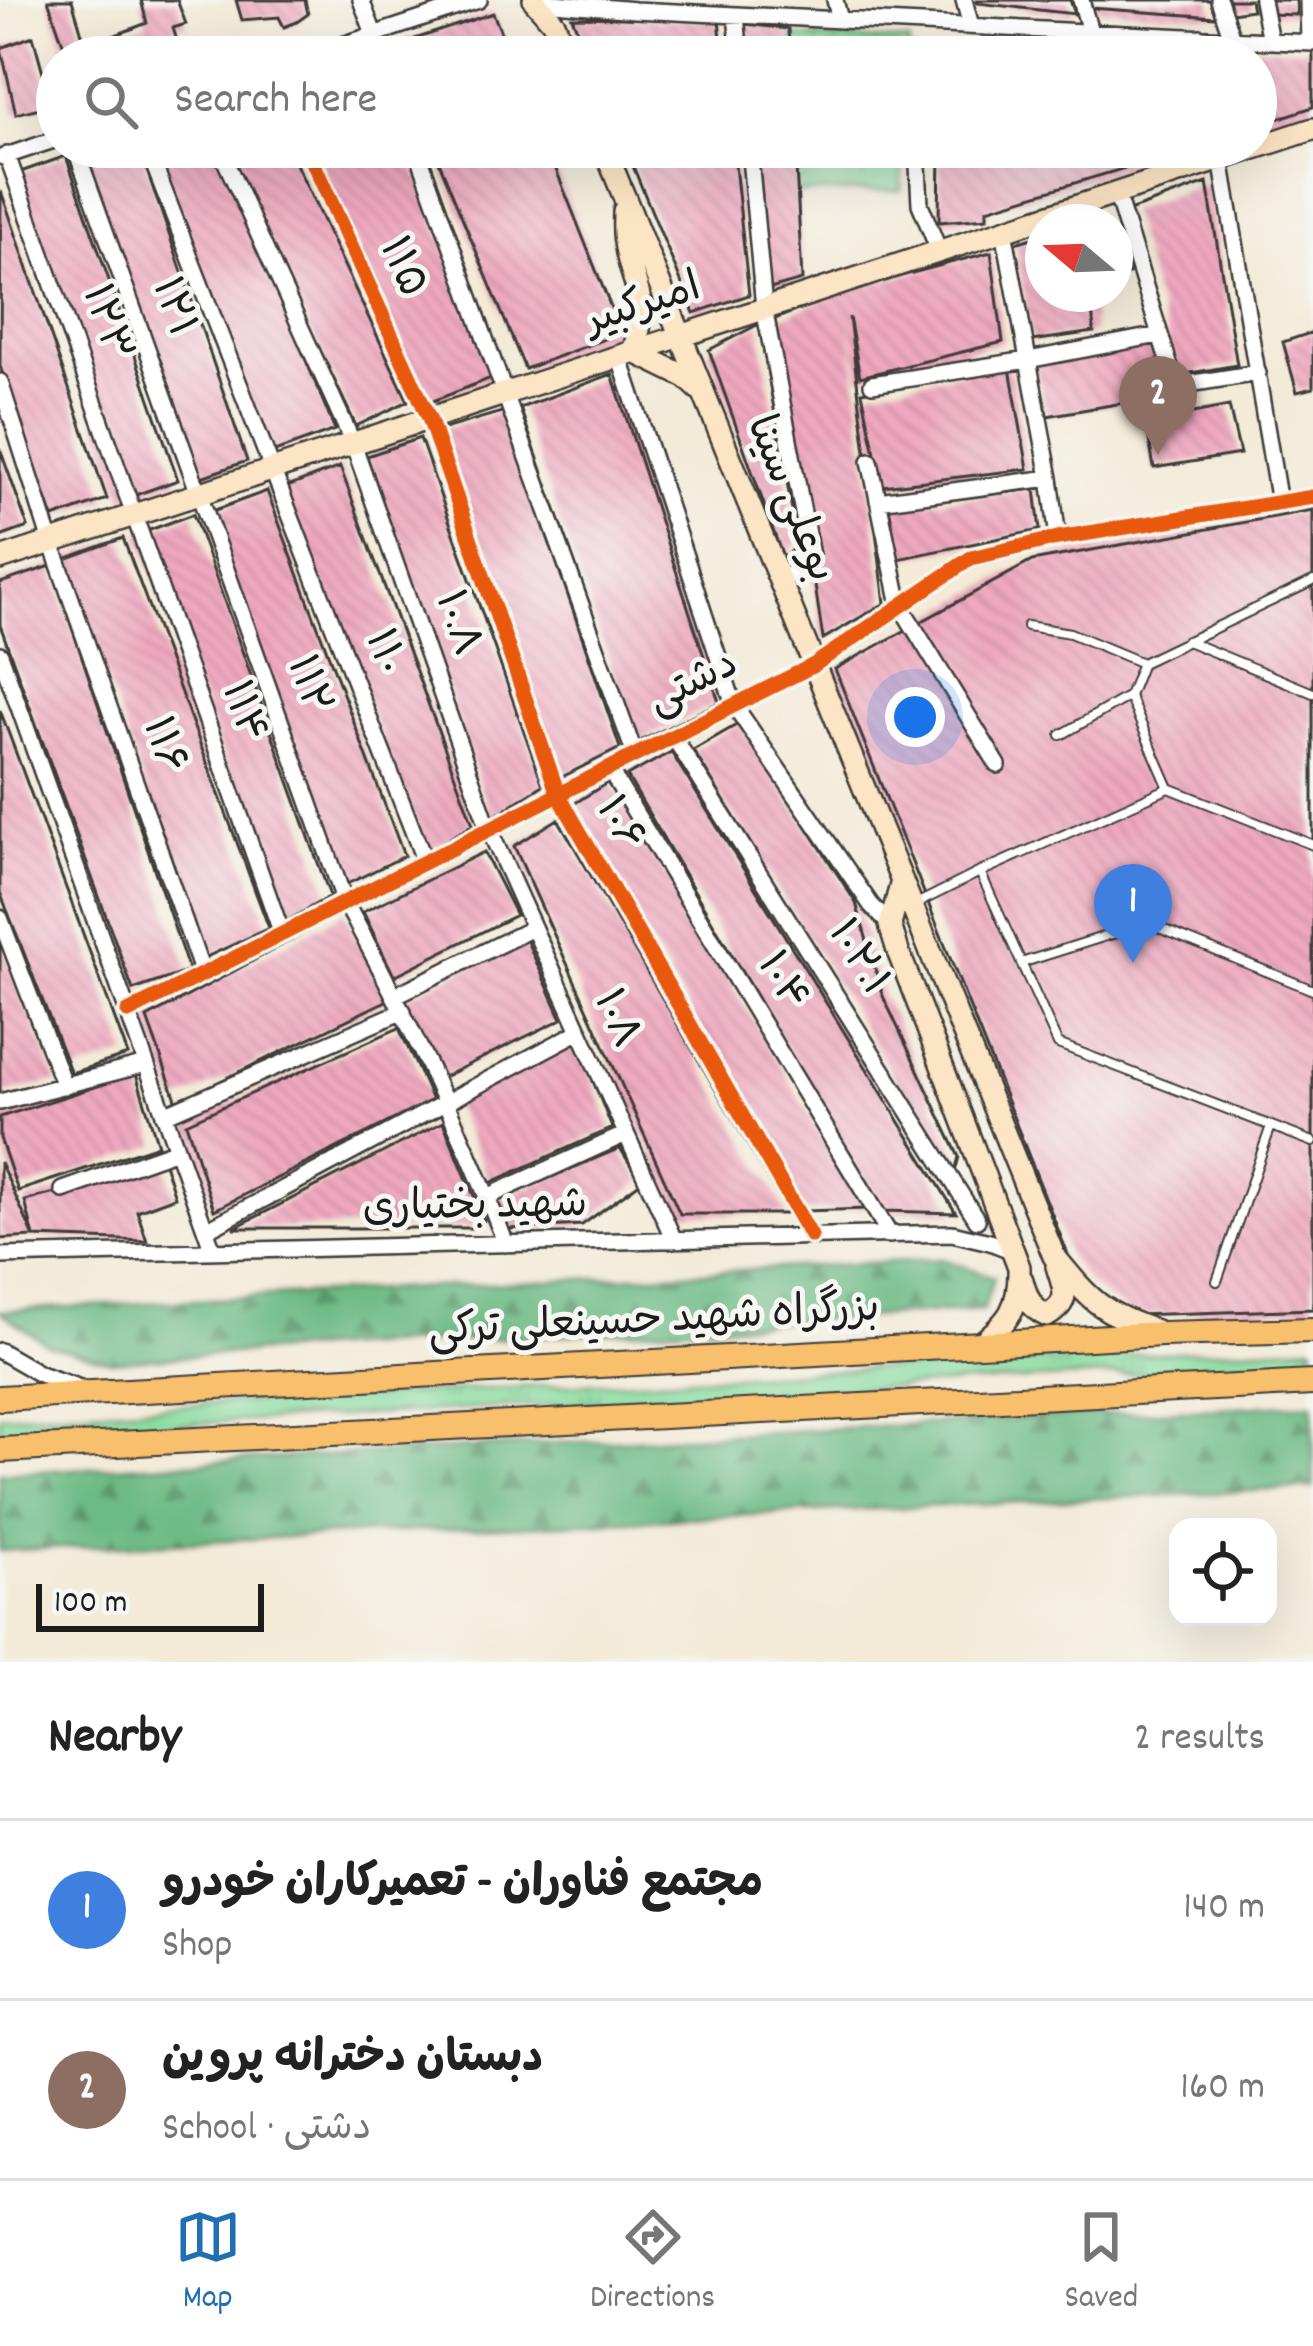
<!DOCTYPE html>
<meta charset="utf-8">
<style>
body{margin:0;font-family:Dekko,"Playpen Sans Arabic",sans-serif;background:#f6f6f6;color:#222}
.controls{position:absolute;right:36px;bottom:36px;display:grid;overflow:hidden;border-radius:24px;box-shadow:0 12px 48px #0002}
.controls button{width:108px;height:108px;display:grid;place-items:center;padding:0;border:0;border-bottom:3px solid #e0e0e0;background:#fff;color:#222;font:60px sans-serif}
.compass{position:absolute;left:1025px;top:204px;width:108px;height:108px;border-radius:50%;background:#fff;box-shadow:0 12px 48px #0002;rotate:289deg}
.scale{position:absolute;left:36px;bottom:30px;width:228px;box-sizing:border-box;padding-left:12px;border:6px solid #1c1c1c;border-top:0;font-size:33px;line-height:42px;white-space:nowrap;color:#1c1c1c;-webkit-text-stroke:9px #f6f6f2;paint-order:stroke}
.you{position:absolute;left:915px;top:717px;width:42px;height:42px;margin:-30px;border:9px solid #fff;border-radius:50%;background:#1a73e8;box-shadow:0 0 0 18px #1a73e833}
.badge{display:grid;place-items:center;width:78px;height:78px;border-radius:50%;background:#1f6fb2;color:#fff;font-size:39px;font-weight:700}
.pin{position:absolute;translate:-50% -99px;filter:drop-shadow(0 3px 6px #0008)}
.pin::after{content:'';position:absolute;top:63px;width:42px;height:36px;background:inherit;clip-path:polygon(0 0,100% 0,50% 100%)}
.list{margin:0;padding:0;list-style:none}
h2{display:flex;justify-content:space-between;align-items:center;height:156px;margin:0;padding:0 48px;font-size:51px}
h2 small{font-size:39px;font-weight:400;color:#767676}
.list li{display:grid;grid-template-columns:78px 1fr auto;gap:36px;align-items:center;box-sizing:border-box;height:180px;padding:0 48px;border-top:3px solid #e0e0e0}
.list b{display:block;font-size:45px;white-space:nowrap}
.list p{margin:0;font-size:39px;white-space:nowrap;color:#767676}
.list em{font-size:39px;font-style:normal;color:#767676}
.icon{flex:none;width:66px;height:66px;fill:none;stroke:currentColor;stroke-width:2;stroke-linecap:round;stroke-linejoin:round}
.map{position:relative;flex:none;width:1313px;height:1662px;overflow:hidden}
.search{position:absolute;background:#fff;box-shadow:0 12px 48px #0002;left:36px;right:36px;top:36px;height:132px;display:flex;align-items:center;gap:30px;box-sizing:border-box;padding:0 42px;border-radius:66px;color:#767676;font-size:45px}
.sheet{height:516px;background:#fff}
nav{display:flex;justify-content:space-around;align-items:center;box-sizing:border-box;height:168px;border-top:3px solid #e0e0e0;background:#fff;font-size:33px;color:#767676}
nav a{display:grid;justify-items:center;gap:6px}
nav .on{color:#1f6fb2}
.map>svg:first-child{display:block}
.grass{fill:url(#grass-tufts);stroke:#517b5c;stroke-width:3}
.forest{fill:url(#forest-firs);stroke:#446b50;stroke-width:3}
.park{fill:url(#park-crowns);stroke:#517b5c;stroke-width:3}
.building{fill:url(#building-back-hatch)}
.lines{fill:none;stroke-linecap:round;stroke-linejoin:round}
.service-casing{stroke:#3c3b38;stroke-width:12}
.minor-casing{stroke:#3c3b38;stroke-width:20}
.secondary-casing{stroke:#3c3b38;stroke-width:26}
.trunk-casing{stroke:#3c3b38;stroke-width:28}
.service{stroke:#fff;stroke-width:8}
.minor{stroke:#fff;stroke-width:15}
.secondary{stroke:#fce5c4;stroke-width:21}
.trunk{stroke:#f8bf6c;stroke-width:24}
.cycleway-casing{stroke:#f6f6f2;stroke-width:22}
.cycleway{stroke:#e8590c;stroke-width:15}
.labels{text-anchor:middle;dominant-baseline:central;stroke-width:10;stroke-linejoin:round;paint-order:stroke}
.street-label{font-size:42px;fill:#1c1c1c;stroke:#f6f6f2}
</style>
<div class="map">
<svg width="1313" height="1662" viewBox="0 0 1313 1662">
<defs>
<pattern id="grass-tufts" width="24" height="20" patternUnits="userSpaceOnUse" patternTransform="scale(3)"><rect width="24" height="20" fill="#86da9c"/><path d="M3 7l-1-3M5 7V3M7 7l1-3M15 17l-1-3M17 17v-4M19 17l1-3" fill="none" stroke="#73ba86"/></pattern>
<pattern id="forest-firs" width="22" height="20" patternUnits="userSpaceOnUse" patternTransform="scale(3)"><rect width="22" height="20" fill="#6cba84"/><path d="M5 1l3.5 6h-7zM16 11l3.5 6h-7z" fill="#58966b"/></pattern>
<pattern id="park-crowns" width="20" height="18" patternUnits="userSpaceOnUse" patternTransform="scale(3)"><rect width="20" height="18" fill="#86da9c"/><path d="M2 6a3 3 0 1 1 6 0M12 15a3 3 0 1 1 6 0" fill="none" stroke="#73ba86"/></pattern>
<pattern id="building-back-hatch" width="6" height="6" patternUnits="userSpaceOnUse" patternTransform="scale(3)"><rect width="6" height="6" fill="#efa8bf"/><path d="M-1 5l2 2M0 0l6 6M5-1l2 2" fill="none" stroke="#cc90a4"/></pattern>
</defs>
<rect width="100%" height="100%" fill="#f6f6f2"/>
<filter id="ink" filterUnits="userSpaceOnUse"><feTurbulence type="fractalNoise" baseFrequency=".00833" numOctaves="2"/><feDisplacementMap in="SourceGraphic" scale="24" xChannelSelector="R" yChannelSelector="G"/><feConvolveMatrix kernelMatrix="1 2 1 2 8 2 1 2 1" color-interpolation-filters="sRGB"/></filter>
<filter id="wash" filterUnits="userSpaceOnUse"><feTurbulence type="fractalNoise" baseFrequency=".004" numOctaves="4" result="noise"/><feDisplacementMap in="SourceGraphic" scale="48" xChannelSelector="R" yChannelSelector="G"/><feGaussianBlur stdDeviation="2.7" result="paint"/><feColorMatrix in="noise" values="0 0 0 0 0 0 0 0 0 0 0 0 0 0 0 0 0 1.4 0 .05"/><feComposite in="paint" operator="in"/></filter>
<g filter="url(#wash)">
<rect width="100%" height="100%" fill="#f3ead7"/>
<!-- grass -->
<path class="grass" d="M1313 1345V1365L0 1434V1415Z"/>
<!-- forest -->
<path class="forest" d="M942 1259 994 1277 983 1310 111 1361 48 1345 0 1311Z
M1313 1403V1488L0 1551V1473Z"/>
<!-- park -->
<path class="park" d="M793 37 909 42V57H793Z
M793 147H903L901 190 794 193Z"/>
<g id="blocks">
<!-- building -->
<path class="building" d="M48 0H72L85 44 95 52 115 46 113 36 147 23 141 0H177L186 24 173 28 179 47 166 51 168 57H64L66 52Z
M236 0H305L308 14 297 22 284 27 279 17 242 20Z
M977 0H1070L1075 14 977 3Z
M1088 0H1210L1216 17 1091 8Z
M1227 0H1250L1252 10 1231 13Z
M1267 0H1296L1297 15 1270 14Z
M493 13 511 57H396L391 47Z
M572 17 719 20 723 57H588Z
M737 23 788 29 790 57H740Z
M33 36 52 105 16 114 1 48Z
M979 44 1189 52 1190 57H980Z
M1209 46 1313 49V107L1256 126V57H1210Z
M103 147H139L247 461 193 480 81 155Z
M154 147H217L335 430 261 457Z
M224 147H288L408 401 356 426Z
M314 147H408L494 377 423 405Z
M433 147H547L621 333 525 369Z
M625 147H733L749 295 694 313Z
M749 147H795L802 280 763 291Z
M940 147H1193V148L987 209V218L939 222Z
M66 156 178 480 124 499 12 175Z
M1207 183 1237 365 1179 375 1129 211Z
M1 191 107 499 53 518 0 366Z
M1115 232H1116L1129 274 1115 277Z
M1043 235V294H1091L1094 332 1032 341 1015 243Z
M991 252 1003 342 860 377 849 317 885 603 823 639 775 319 845 291Z
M759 324 798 544 783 558 709 350Z
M1313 332V388L1297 392 1283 342Z
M1155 342 1170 395 1047 416 1035 364Z
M1009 363 1028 469 882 486 862 392Z
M612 374 719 702 638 742 520 408Z
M1229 406 1240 454 1154 468 1146 422Z
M505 411 620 748 560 778 440 430Z
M420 438 543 785 491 818 367 456Z
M0 449 28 527 0 537Z
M340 467 473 824 428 851 279 490Z
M1035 489 1040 530 898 559 889 506Z
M267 491 404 856 345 885 207 513Z
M1313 510V1309L1135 1315 1109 1300 1089 1284 1069 1257 835 669 1032 561Z
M193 514 330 896 285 922 139 534Z
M123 538 269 928 204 958 65 559Z
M51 566 189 971 133 990 0 625V583Z
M0 710 128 1055 71 1073 0 892Z
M740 723 856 903 883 996 959 1157 954 1175 693 750Z
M671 752 956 1213 882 1211 627 776Z
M610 781 866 1209 804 1211 572 805Z
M558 819 788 1214H680L514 846Z
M484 852 516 915 394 976 363 912Z
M344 912 388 1000 177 1102 147 1018Z
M0 938 57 1082 0 1094Z
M526 939 562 1019 443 1077 404 998Z
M399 1028 432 1100 214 1210 186 1123Z
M577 1041 612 1128 490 1183 453 1103Z
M136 1074 158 1145 18 1191 0 1138V1117Z
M443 1122 484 1220 478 1228H234Z
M620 1148 641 1182 582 1225 507 1229 495 1201Z
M0 1162 34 1237 0 1239Z
M164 1163 175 1197 137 1211 147 1241 34 1237 25 1201Z"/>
</g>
</g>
<g filter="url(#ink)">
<use href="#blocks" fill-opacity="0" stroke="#3c3b38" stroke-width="3"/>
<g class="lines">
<!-- service casing -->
<g class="service-casing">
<path id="service" d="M1027 626 1070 633 1142 663
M1187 641 1313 693
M1061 735 1129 696
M1169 788 1129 696 1142 663 1313 581
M980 872 1058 1044 1313 1142
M914 905 980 872 1169 788 1313 845
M1021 963 1147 923 1313 990
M1217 1281 1271 1126"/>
</g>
<!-- minor casing -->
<g class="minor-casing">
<path id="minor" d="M361 0 383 57
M835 0 840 20
M964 0 971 26
M1081 0 1090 32
M1219 0 1232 39
M1262 0 1270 41
M1308 0 1309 42
M532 1 635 10 1313 43
M736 15 740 57
M1200 37 1204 57
M306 57 479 0
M928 57V56
M75 147 345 902C405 1013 460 1127 506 1244
M147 147 425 862
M219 147 353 443 489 829 674 1240
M306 147 429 418 558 794 811 1236
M416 147 635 755
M749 147 764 308 811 555 780 584
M917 147 920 204 939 251
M1219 147 1279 503
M7 155 282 934
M3 157 57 139
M1116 193 1176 386 1258 373
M1004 230 1050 478 1058 538
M619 356 734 705 871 905 890 925
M0 382 51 542 203 974
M872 384 1028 360 1159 335
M870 461 900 605 998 765
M878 501 1050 478
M0 654 213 1251
M673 736 977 1220
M609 769 890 1235
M0 918 64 1086
M396 995 533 928
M128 1012 814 665 971 558 1058 538 1313 497
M0 1102 146 1064
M164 1115 403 1011
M63 1190 177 1150
M487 1197 626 1134
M206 1230 580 1031
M0 1256 952 1233 990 1242 1013 1251
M0 1351 40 1374 80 1388"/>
</g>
<!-- secondary casing -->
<g class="secondary-casing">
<path id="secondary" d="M534 0 554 23 568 57
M604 147 1054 1256C1090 1300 1101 1313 1156 1331
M624 211C624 221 623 232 625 242 632 290 652 297 633 351L686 377 699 389
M0 559 1313 129
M902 881 890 925 898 951 1019 1267C1020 1308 1009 1321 979 1345
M1022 1280C1026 1296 1031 1309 1047 1316 1072 1301 1064 1290 1057 1266"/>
</g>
<!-- trunk casing -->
<g class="trunk-casing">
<path id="trunk" d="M0 1398 1162 1334 1313 1330
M0 1450 1313 1383"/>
</g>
<!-- service -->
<use href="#service" class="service"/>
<!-- minor -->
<use href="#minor" class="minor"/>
<!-- secondary -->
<use href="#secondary" class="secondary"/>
<!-- trunk -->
<use href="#trunk" class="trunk"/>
<!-- cycleway casing -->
<g class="cycleway-casing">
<path id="cycleway" d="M306 147 429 418 558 794 811 1236
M128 1012 814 665 971 558 1058 538 1313 497"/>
</g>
<!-- cycleway -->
<use href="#cycleway" class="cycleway"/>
</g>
</g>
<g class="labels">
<!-- street labels -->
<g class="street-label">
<text transform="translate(400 268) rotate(66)">۱۱۵</text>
<text transform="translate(644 307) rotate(-18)">امیرکبیر</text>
<text transform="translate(171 308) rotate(70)">۱۲۱</text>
<text transform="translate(104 324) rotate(71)">۱۲۳</text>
<text transform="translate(788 500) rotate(68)">بوعلی سینا</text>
<text transform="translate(455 624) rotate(71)">۱۰.۸</text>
<text transform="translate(382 653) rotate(69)">۱۱۰</text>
<text transform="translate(694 685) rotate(-27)">دشتی</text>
<text transform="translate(306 686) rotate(70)">۱۱۲</text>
<text transform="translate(241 713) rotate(70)">۱۱۴</text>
<text transform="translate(161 746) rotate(71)">۱۱۶</text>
<text transform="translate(617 825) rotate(60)">۱۰۶</text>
<text transform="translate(856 959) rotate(58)">۱۰۲.۱</text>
<text transform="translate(780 983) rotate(59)">۱۰۴</text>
<text transform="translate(614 1020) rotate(66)">۱۰۸</text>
<text transform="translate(475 1209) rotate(-1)">شهید بختیاری</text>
<text transform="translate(654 1323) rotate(-3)">بزرگراه شهید حسینعلی ترکی</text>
</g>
</g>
</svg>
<div class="controls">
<button><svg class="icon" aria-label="locate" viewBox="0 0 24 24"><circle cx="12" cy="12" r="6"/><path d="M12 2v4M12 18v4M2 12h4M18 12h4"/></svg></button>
</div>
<svg class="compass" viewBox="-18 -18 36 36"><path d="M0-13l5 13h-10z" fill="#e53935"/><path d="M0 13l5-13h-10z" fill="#767676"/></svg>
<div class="scale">100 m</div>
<div class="you"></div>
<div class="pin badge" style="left:1133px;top:963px;background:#3f7fe0">1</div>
<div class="pin badge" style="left:1158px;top:455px;background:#8d6e63">2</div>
<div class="search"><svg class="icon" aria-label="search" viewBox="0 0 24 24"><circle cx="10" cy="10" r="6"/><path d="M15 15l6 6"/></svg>Search here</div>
</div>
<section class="sheet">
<h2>Nearby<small>2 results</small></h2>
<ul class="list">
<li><span class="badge" style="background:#3f7fe0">1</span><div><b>مجتمع فناوران - تعمیرکاران خودرو</b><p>Shop</p></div><em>140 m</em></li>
<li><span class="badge" style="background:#8d6e63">2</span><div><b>دبستان دخترانه پروین</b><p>School · دشتی</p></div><em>160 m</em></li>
</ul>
</section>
<nav>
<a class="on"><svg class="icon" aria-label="map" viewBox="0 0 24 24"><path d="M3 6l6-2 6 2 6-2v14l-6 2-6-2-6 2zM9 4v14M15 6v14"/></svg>Map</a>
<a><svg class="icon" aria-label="directions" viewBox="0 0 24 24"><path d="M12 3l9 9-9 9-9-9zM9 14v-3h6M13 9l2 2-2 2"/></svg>Directions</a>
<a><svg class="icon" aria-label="saved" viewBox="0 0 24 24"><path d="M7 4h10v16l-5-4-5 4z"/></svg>Saved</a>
</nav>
